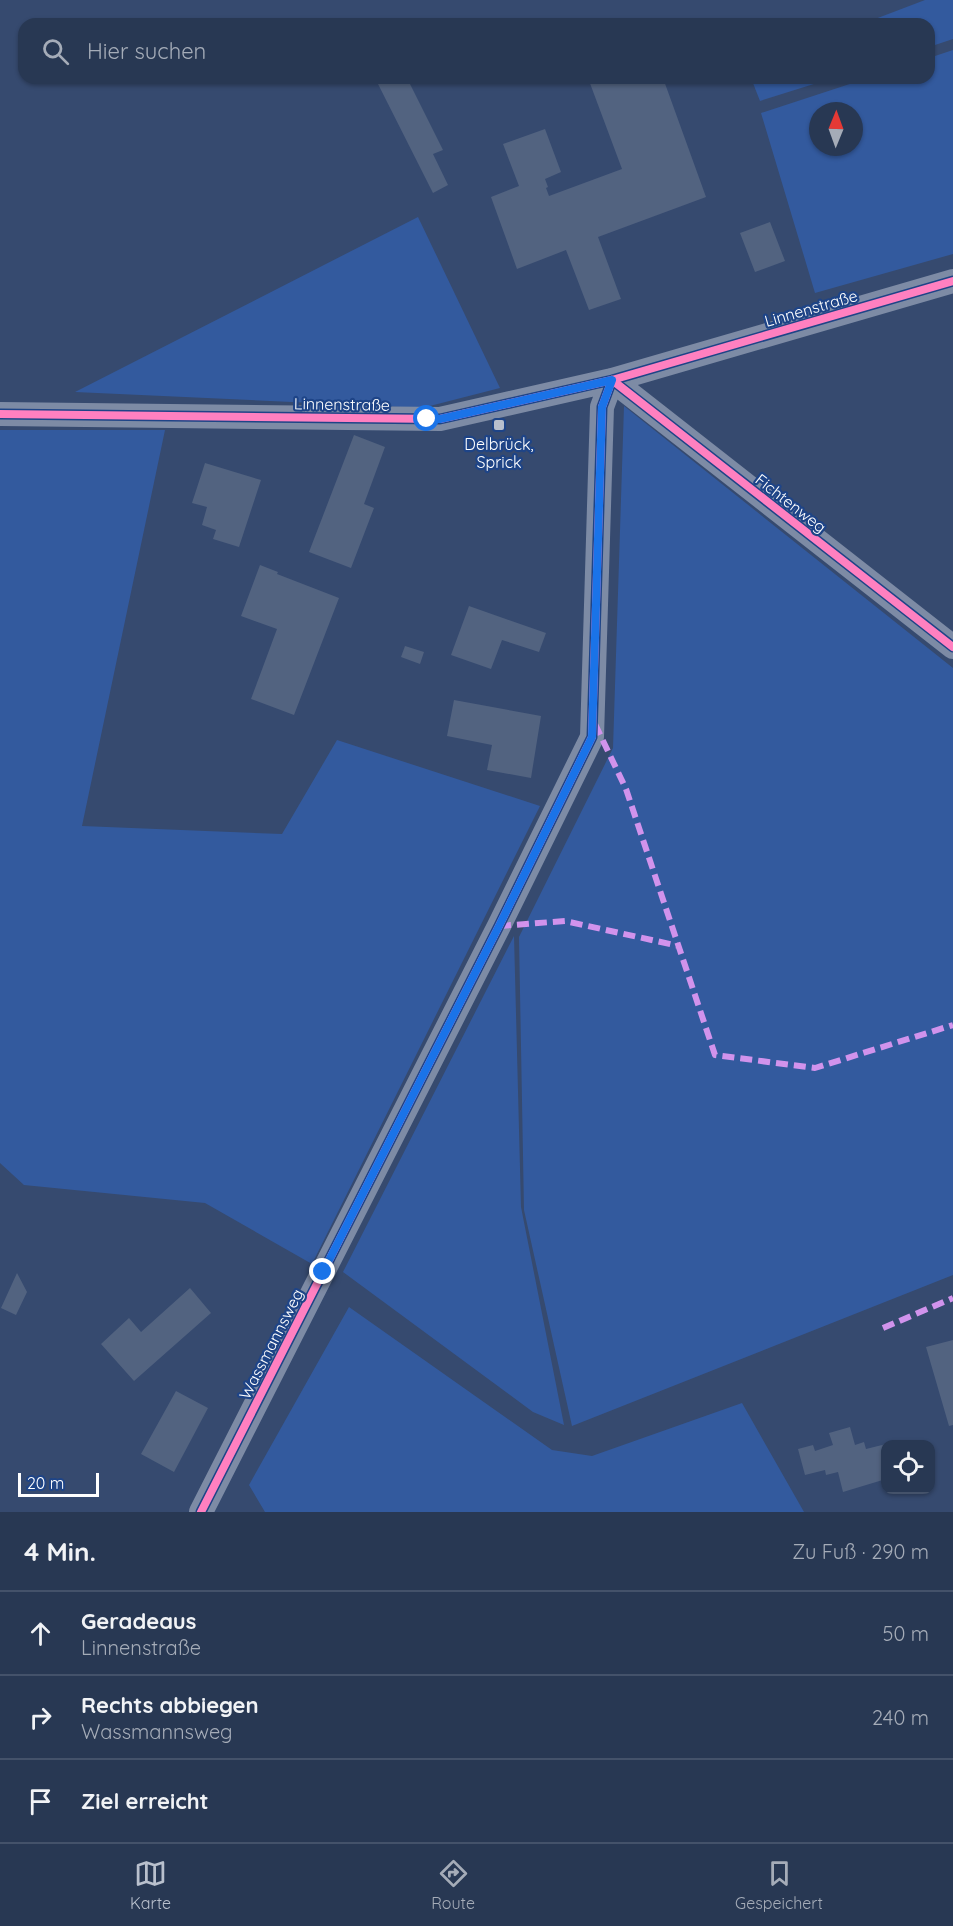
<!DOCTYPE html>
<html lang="de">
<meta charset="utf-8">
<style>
body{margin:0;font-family:Quicksand,sans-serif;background:#34435d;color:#f1f3f6}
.controls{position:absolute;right:18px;bottom:18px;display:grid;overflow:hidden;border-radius:12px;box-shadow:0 2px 4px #0004}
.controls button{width:54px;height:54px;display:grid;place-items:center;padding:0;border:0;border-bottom:2px solid #44526a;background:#283853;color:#f1f3f6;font:30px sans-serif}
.compass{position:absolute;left:809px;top:102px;width:54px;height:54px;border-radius:50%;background:#283853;box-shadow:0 2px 4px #0004;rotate:1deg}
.scale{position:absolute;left:18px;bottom:15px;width:81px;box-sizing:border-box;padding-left:6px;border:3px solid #fff;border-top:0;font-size:16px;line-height:21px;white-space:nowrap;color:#fff;-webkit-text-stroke:4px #1e4487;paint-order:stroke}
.stop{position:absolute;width:18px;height:18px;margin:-14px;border:4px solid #1a73e8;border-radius:50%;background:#fff}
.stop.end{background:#1a73e8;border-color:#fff;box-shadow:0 2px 6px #0008}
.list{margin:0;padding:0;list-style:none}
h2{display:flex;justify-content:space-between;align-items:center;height:78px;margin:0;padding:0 24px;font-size:26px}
h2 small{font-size:20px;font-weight:400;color:#a5acb8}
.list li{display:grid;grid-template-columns:39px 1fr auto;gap:18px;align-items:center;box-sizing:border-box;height:84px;padding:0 24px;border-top:2px solid #44526a}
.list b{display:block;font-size:22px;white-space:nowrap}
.list p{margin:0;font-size:20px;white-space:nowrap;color:#a5acb8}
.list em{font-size:20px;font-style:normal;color:#a5acb8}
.icon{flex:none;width:33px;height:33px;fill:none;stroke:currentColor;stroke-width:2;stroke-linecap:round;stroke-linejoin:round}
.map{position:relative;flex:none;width:953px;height:1512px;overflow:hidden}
.search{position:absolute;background:#283853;box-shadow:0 2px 4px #0004;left:18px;right:18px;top:18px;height:66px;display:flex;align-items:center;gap:15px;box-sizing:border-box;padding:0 21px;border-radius:18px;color:#a5acb8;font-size:22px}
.sheet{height:330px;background:#283853}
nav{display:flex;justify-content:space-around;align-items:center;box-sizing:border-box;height:84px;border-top:2px solid #44526a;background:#283853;font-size:16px;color:#a5acb8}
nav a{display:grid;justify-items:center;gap:3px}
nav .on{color:#b9c0cd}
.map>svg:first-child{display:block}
.green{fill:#335a9e;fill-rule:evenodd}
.building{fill:#526380}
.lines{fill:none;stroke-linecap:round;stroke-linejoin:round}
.street{stroke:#7d8ba5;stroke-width:24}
.quiet{stroke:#d193ec;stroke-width:6;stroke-dasharray:12 6;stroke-linecap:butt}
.cycleway-casing{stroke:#1e4487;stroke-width:11}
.cycleway{stroke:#ff80c0;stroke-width:8}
.route{stroke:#1a73e8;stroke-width:8}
.poi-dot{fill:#b9c0cd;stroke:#1e4487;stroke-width:2}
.labels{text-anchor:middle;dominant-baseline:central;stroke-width:4.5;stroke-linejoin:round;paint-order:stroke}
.street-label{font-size:16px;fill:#fff;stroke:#1e4487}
.poi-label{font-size:16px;fill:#fff;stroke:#1e4487}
</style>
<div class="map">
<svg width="953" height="1512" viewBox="0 0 953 1512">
<rect width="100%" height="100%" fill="#364a6f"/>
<!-- green -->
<path class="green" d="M925 0H953V39L929 47V24H862Z
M953 50V254L815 293 761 113 868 78H929V58ZM818 111H854V147H818Z
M751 78H833L760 101Z
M418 217 500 388 422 408 75 392Z
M624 406 953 668V1275L572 1426 524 1210 519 937 613 748Z
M0 430H165L82 826 282 834 337 740 540 806 312 1264 205 1203 24 1185 0 1163Z
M514 936 521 1207 564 1425 533 1412 343 1272Z
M349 1307 552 1450 592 1456 742 1403 804 1512H265L249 1485Z"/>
<!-- building -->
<path class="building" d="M389 78H407L443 150 433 154 448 185 433 193 378 84Z
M588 78H663L706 197 598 237 621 299 589 310 566 250 517 269 491 197 519 186 503 144 545 129 561 172 545 179 548 187 546 188 549 196 622 169Z
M770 222 785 261 755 272 740 233Z
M354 435 385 447 364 504 374 508 351 568 309 552Z
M205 463 261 480 239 547 213 539 216 530 202 525 207 507 192 503Z
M260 565 278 572 277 574 339 598 294 715 251 699 277 629 241 616Z
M469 606 546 633 539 652 502 640 491 669 451 655Z
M405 646 424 652 420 664 401 657Z
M454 700 541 716 531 778 487 770 492 745 447 736Z
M17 1273 27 1292 16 1315 1 1308Z
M190 1288 211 1313 134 1381 101 1344 129 1318 141 1332Z
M953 1340V1425L949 1426 926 1347Z
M176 1391 208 1408 174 1472 141 1454Z
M850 1427 855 1445 864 1442 866 1449 886 1444V1479L843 1492 838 1472 826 1475 825 1470 805 1475 798 1449 813 1445 815 1451 833 1445 829 1433Z"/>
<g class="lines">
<!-- street -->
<path class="street" d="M612 380 953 647
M0 414 440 419 612 380 953 281
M201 1512 499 926 592 737 602 407 612 380"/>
<!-- quiet -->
<path class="quiet" d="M595 724 626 789 715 1055 815 1068 953 1025
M499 926 565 921 679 946
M883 1328 953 1298"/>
<!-- cycleway casing -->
<g class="cycleway-casing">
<path id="cycleway" d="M612 380 953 647
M0 414 440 419 612 380 953 281
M201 1512 499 926 592 737 602 407 612 380"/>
</g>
<!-- cycleway -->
<use href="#cycleway" class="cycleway"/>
</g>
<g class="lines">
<!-- route -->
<path class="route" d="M323 1272 499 926 592 737 602 407 612 380 440 419H427"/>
</g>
<!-- markers -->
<rect class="poi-dot" x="493" y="419" width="12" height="12" rx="3"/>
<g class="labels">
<!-- street labels -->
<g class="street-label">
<text transform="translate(811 308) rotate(-16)">Linnenstraße</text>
<text transform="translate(342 404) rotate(1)">Linnenstraße</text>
<text transform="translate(791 503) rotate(38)">Fichtenweg</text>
<text transform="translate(271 1344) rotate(-63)">Wassmannsweg</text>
</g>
<!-- poi labels -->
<g class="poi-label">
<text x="499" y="444">Delbrück,<tspan x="499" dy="18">Sprick</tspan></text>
</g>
</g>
</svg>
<div class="controls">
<button><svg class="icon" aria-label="locate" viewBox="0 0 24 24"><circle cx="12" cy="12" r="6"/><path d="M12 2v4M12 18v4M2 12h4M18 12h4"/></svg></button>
</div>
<svg class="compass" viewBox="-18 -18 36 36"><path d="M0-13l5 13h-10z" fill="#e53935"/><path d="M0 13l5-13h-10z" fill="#a5acb8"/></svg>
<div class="scale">20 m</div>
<div class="stop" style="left:427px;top:419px"></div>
<div class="stop end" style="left:323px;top:1272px"></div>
<div class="search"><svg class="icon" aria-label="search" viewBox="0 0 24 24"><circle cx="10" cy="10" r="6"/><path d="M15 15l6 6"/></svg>Hier suchen</div>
</div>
<section class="sheet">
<h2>4 Min.<small>Zu Fuß · 290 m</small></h2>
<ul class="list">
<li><svg class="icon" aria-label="ahead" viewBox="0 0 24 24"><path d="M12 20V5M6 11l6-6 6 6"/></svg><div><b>Geradeaus</b><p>Linnenstraße</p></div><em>50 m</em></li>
<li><svg class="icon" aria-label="right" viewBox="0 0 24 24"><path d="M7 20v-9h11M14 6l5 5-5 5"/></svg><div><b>Rechts abbiegen</b><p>Wassmannsweg</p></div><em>240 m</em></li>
<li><svg class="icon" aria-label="arrive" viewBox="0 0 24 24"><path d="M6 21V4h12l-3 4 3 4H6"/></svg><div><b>Ziel erreicht</b></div></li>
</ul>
</section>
<nav>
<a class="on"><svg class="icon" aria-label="map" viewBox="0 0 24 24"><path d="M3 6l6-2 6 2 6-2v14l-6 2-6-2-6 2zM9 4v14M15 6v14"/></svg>Karte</a>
<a><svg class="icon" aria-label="directions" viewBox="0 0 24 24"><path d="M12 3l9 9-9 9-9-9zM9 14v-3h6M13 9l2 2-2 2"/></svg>Route</a>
<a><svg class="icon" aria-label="saved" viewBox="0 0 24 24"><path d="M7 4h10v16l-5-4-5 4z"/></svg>Gespeichert</a>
</nav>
